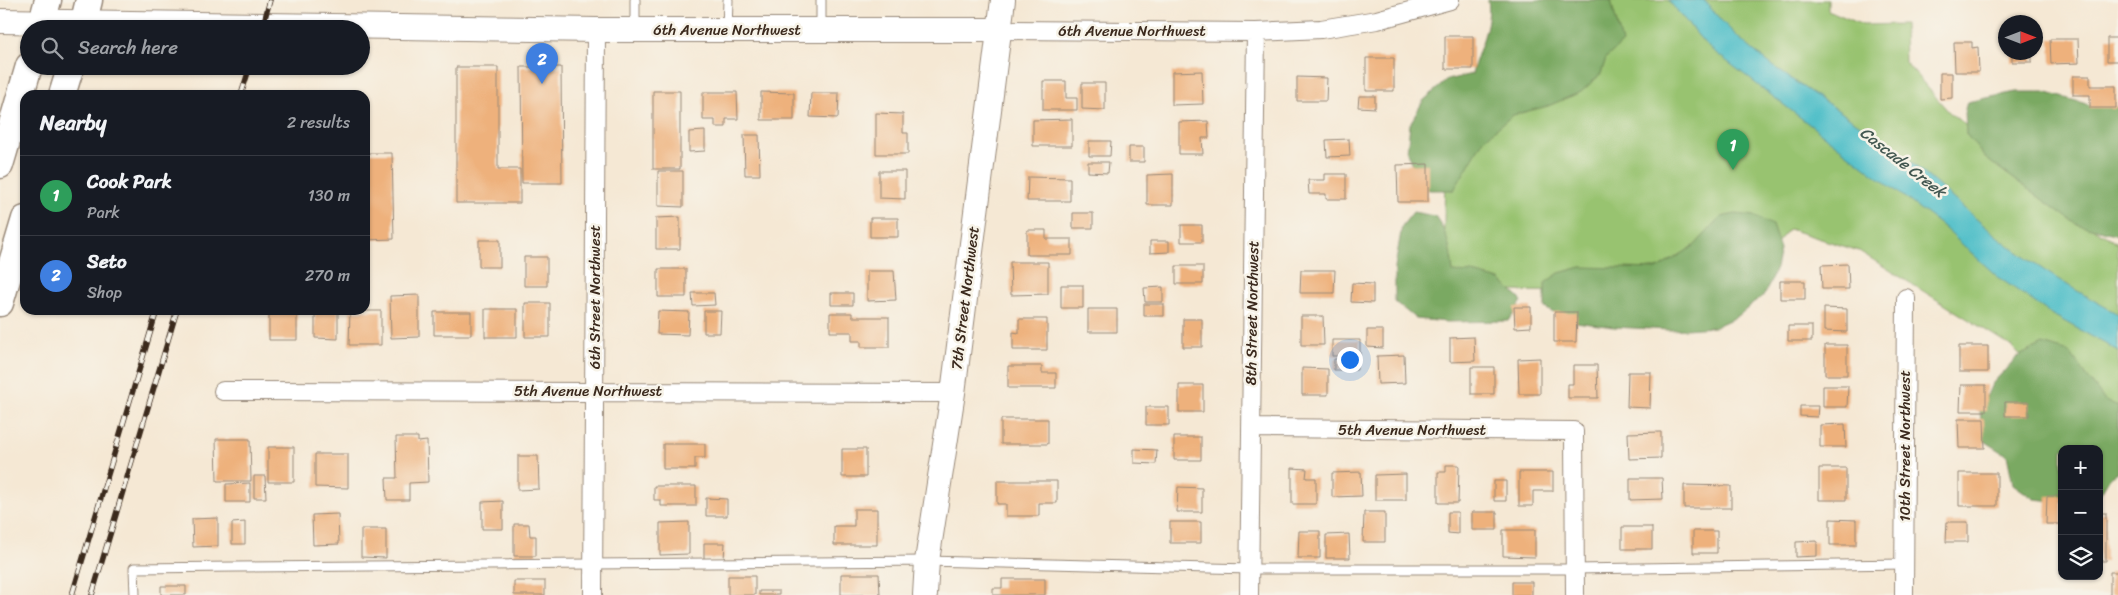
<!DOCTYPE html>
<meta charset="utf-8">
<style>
body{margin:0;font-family:Sriracha,sans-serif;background:#20242c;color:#f1f3f6}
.controls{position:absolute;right:15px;bottom:15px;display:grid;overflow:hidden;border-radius:10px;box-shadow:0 1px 4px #0004}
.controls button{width:45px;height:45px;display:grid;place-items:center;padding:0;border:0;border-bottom:1px solid #363941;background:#171b24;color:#f1f3f6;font:25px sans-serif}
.compass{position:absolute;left:1998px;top:15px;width:45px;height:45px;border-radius:50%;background:#171b24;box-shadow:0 1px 4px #0004;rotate:90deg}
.you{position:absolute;left:1349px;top:359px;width:18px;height:18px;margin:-12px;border:4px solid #fff;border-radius:50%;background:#1a73e8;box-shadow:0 0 0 8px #1a73e833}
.badge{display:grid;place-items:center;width:32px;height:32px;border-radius:50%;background:#b45309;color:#fff;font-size:16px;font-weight:700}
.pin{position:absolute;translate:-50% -41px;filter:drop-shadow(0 1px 2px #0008)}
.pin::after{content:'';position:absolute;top:26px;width:18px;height:15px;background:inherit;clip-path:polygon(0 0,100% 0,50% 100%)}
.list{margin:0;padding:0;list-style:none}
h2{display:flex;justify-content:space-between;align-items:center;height:65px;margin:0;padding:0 20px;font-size:21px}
h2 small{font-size:16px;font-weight:400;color:#9ea1a6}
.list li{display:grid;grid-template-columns:32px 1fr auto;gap:15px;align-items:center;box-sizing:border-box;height:80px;padding:0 20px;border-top:1px solid #363941}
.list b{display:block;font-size:19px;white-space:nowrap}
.list p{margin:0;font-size:16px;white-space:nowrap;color:#9ea1a6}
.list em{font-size:16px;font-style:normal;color:#9ea1a6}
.icon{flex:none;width:28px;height:28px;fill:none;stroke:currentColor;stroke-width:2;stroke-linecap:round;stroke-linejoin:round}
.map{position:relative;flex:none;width:2118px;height:595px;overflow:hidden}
.search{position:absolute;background:#171b24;box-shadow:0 1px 4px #0004;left:20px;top:20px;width:350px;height:55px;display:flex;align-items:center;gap:12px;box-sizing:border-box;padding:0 18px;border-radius:28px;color:#9ea1a6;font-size:19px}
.panel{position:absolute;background:#171b24;box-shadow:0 1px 4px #0004;left:20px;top:90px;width:350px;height:225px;border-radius:15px}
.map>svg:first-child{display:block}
.green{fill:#98c370;stroke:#6a7647}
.forest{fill:#7aa962;stroke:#5a6a40}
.water{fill:#53c0c9;stroke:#477574}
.building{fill:#eeb17c}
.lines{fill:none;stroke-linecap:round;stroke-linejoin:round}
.lane-casing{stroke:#988979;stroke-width:11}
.street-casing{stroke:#988979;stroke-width:20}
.secondary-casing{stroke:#988979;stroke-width:26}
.primary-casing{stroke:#988979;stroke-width:29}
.lane{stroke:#fff;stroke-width:9}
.street{stroke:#fff;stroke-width:18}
.secondary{stroke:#fff;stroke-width:24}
.primary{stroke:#fff;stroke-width:26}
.rail-casing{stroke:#3b2a1e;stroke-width:5.5}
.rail{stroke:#f7f3e8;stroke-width:4;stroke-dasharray:11;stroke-linecap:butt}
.labels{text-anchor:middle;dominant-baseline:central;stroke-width:5;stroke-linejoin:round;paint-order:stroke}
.street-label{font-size:15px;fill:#3b2a1e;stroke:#f7f3e8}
.water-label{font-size:16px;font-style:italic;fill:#425751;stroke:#f7f3e8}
</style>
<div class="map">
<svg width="2118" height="595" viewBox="0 0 2118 595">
<rect width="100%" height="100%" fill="#f7f3e8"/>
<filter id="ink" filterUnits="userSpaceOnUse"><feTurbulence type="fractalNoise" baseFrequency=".02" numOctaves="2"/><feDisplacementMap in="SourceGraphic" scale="10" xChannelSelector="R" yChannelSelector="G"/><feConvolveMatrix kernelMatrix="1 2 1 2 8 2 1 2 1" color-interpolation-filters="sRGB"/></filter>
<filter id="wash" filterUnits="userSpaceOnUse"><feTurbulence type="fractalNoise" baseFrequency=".0096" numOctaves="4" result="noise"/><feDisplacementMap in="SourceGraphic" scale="20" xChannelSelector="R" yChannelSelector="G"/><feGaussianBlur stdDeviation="1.12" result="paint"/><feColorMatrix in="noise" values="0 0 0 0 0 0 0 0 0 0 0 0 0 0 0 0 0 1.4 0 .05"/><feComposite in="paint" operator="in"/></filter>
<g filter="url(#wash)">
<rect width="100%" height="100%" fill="#f5e8d4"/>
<!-- green -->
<path class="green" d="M1565 0H1828V10L1863 25 1904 24 1905 62 1949 112 2095 230 2118 243V430L2078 416 2011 346 1859 251 1789 229 1734 292 1443 291 1446 99Z"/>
<!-- forest -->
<path class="forest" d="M1488 0H1611L1622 43 1606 58 1601 74 1581 92 1548 106 1513 115 1484 139 1454 190H1429L1416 176 1407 152 1410 124 1423 101 1447 80 1472 74C1478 49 1492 26 1488 0Z
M2016 92H2044L2094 106 2118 107V235L2076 224 1985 158 1966 134 1965 109 1967 102Z
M1413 212 1435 216C1448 233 1451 251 1453 272L1473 273 1500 280 1522 301 1509 321 1447 322 1416 319 1395 302V267L1402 226Z
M1736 214 1755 216 1772 225 1780 249 1776 268 1765 294 1738 316 1714 327 1670 330 1614 327 1568 321 1545 308V283L1559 273 1581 267 1657 269 1694 246 1721 217Z
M2043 344 2069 352 2105 401 2118 407V472L2110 477 2099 496V449H2062V502L2034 499 2013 484 2007 455 1983 440 1980 411 1992 384 2017 357Z"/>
<!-- water -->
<path class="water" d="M1668 0H1704C1749 59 1818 95 1878 137 1922 168 1961 208 2003 241 2039 269 2078 292 2118 314V351L2051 314 1998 277 1942 226 1707 46Z"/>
<g id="blocks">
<!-- building -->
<path class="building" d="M1445 36H1473V69H1445Z
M2107 38H2118V61H2107Z
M2050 39H2078L2079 63 2051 64Z
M1954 42H1972V48L1978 47 1979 72H1955Z
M2012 52H2032V62H2012Z
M1366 58H1394V91H1366Z
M456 67H498V169H520V203H456Z
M521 67H561L562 183H522Z
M1202 71 1203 104 1172 105V72Z
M1940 73H1952V98L1940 99Z
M2073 76H2090V86H2116V108H2090V95H2073Z
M1297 77 1327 78 1326 101H1297Z
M1043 81H1066V98H1077V110H1043Z
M1082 83H1105V110L1082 109Z
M653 91H680V169H653Z
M703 92H737L738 119H726V127H715V120H703Z
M761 92 794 93V120H761Z
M811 93H839L838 118 810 117Z
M1359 96H1375V108L1358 107Z
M876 113 903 114V133H908V154H876Z
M1072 119V146H1033V120Z
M1208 121 1209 138H1202L1203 154H1179V122Z
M705 131V151L689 152V132Z
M744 135H759L760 175H745Z
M1349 139 1350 156 1327 157 1326 140Z
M1089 141H1111L1110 156H1089Z
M1129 147H1144V162H1129Z
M365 153H392L394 239 365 240Z
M1088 162H1109L1108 173 1088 172Z
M1428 164V202H1398L1397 165Z
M658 171H683V207L658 206Z
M879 171H905V199L879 198Z
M1173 174V205H1147V175Z
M1325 174H1346V199H1326V194H1309L1308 180H1325Z
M1028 177 1070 178V201H1027Z
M1073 213H1093V228H1073Z
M680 217V249H656V218Z
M870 218H898V237H870Z
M1181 225H1202V242H1181Z
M1027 230H1046V239H1072V255H1027Z
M479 240H500V267H479Z
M1150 241H1169V252L1150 253Z
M524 257H547V286H524Z
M1010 262H1048V294L1011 295Z
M1848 264 1849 289H1822L1821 265Z
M1176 266H1203V284H1176Z
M658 269H686V297H658Z
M1301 270H1335L1334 293H1300Z
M867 271H894L896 300 867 301Z
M1780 281H1805V299H1780Z
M1352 283 1373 284V303L1351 302Z
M1061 285H1083V308H1061Z
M1163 287V302H1145L1144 288Z
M692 293H714L715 305 693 306Z
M831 293H853V305H831Z
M419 295V337L391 338 390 296Z
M525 303H550V337H525Z
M1144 304H1164V316H1144Z
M1514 307H1531V327L1515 328Z
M1824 308 1847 309V332L1824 331Z
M485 309H517V337H485Z
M1088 309H1117V332H1088Z
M269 310H297V340H269Z
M315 310H338V339L315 338Z
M350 311H381V345H349Z
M658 311 689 312 688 335 657 334Z
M704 311H721L720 333H704Z
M434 312H471V335H434Z
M1554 312H1577L1576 342H1554Z
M830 313H852V317H889V347H861V341H852V332H830Z
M1301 316H1323L1324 345H1301Z
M1019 319H1047V350H1013V332L1019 333Z
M1183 319H1202V347H1183Z
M1788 326H1812V341H1788Z
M1367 330H1383V348L1367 347Z
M1474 337 1475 361 1450 362V338Z
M1332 340H1360V356H1332Z
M1825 345H1847V375H1825Z
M1959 346H1988V372H1959Z
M1404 355 1405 383 1378 384 1377 356Z
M1540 358V394H1519L1518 359Z
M1334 359H1357V370H1334Z
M1573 365H1597L1598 398H1568V384H1573Z
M1008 366H1042V373H1056V388H1008Z
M1471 367H1494V394H1471Z
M1302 368 1328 369V395H1302Z
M1628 372H1651L1650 408 1627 407Z
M1179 385H1203V412H1179Z
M1961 385H1986V411H1960Z
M1823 386H1848L1847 407H1823Z
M2005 402H2029V416H2005Z
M1800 406H1818L1817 417 1800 416Z
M1146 407H1169V425H1146Z
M1001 419H1048V444H1001Z
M1958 419H1984L1985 448H1959Z
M1845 424 1846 447H1820V425Z
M1661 432V458L1629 459 1628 433Z
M396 437H418V442L427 441 428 482 409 483V500H387L386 478H397Z
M1174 437H1201V460H1174Z
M216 439H250L251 481H217Z
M663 444H705V458H695V469H663Z
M268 447H294V482H268Z
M842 449H866V477H842Z
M1134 449 1157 450 1156 464 1134 463Z
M315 454H348V488L315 487Z
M518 456H538L539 489 518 490Z
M1446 465H1459L1458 503H1438V472H1446Z
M1292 468 1307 469 1306 478H1316V504H1292Z
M1819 468H1846V500H1819Z
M1361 472 1362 496 1332 497V473Z
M1519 472H1553V491H1533V506H1519Z
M1959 473H1997V506H1959Z
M1406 474V500H1375V475Z
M254 476H265L266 498H254Z
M1630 478H1662L1663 499 1630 500Z
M997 481H1057V503H1039V516H1006V504H997Z
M1494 481H1506V501H1494Z
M250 483V502H226V484Z
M1684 485 1731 486V508H1684Z
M654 486H696V506H661V500H654Z
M1178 487 1202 488V512H1177Z
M2047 496H2062V524H2046Z
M706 498 727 499V516H706Z
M503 501V529H482V502Z
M854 509H877V545H834V526H854Z
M1364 512H1385V542H1363Z
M1448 512H1458V534L1448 533Z
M1472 512H1497V530H1472Z
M2099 513H2106V561H2099Z
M338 514 339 544 313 545 312 515Z
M218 518V546L193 547 192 519Z
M1830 519 1856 520V545H1830Z
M245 522V544H232V523Z
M689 522V554L660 555V523Z
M1170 522H1201V543H1170Z
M1947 522H1968V542H1946Z
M514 524H529L530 536H536V556H514Z
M1622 527H1652V549H1622Z
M361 529H386V558L361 557Z
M1503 530H1535V557L1503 556Z
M1299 531H1320V558H1298Z
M1693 531H1717V553H1693Z
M1349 534 1350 558H1326V535Z
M1817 541V556L1796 557V542Z
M704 543H725L724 559H704Z
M2110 572H2118V595H2110Z
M841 574H879L880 595H841Z
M728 576H755V595H728Z
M1002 579H1045V595H993V588H1002Z
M514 581H545V595H514Z
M1512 582H1532V595H1512Z
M161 586H186V595H161Z
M759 591H779V595H759Z"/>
</g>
</g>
<g filter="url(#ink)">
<use href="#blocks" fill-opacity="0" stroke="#988979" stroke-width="1"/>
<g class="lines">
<!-- lane casing -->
<g class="lane-casing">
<path id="lane" d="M821 0V30
M635 30V0
M727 30 728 0
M135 595 134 568 927 561 1250 569H1575L1904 564"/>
</g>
<!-- street casing -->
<g class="street-casing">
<path id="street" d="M999 30 1256 32 1321 29 1377 20 1450 0
M223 391 953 393
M1251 428 1574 431 1575 595
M593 595 596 30
M1249 595 1256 32
M1904 595 1906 298"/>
</g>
<!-- secondary casing -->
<g class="secondary-casing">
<path id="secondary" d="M0 21 596 30H999
M925 595 927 561 953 393 1003 0"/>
</g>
<!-- primary casing -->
<g class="primary-casing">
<path id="primary" d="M40 29 48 0
M82 29 89 0
M62 95 71 66
M0 165 29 66
M0 303 25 219"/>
</g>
<!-- lane -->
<use href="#lane" class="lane"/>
<!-- street -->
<use href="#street" class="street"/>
<!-- secondary -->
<use href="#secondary" class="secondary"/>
<!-- primary -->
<use href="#primary" class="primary"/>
<!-- rail casing -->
<g class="rail-casing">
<path id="rail" d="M262 29 270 0
M241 95 250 66
M72 595 157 310
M92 595 177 310"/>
</g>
<!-- rail -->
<use href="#rail" class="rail"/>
</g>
</g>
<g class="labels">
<!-- street labels -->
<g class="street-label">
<text x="727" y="30">6th Avenue Northwest</text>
<text x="1132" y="31">6th Avenue Northwest</text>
<text transform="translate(595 297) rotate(-90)">6th Street Northwest</text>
<text transform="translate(965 298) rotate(-83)">7th Street Northwest</text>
<text transform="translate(1252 313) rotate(-89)">8th Street Northwest</text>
<text x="588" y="391">5th Avenue Northwest</text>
<text x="1412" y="430">5th Avenue Northwest</text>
<text transform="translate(1905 446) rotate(-90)">10th Street Northwest</text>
</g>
<!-- water labels -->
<g class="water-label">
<text transform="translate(1903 162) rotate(38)">Cascade Creek</text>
</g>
</g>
</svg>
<div class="controls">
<button>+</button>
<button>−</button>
<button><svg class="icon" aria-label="layers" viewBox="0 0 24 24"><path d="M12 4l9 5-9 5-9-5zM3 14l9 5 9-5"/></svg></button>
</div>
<svg class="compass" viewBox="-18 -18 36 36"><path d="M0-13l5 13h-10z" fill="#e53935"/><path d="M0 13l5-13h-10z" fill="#9ea1a6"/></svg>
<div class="you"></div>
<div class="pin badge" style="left:1733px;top:170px;background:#2e9e5b">1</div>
<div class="pin badge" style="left:542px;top:84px;background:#3f7fe0">2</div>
<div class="search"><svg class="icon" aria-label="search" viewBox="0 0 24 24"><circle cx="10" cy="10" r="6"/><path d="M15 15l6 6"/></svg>Search here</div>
<section class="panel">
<h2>Nearby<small>2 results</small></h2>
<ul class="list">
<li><span class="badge" style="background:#2e9e5b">1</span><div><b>Cook Park</b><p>Park</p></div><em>130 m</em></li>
<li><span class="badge" style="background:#3f7fe0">2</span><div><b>Seto</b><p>Shop</p></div><em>270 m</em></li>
</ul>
</section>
</div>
